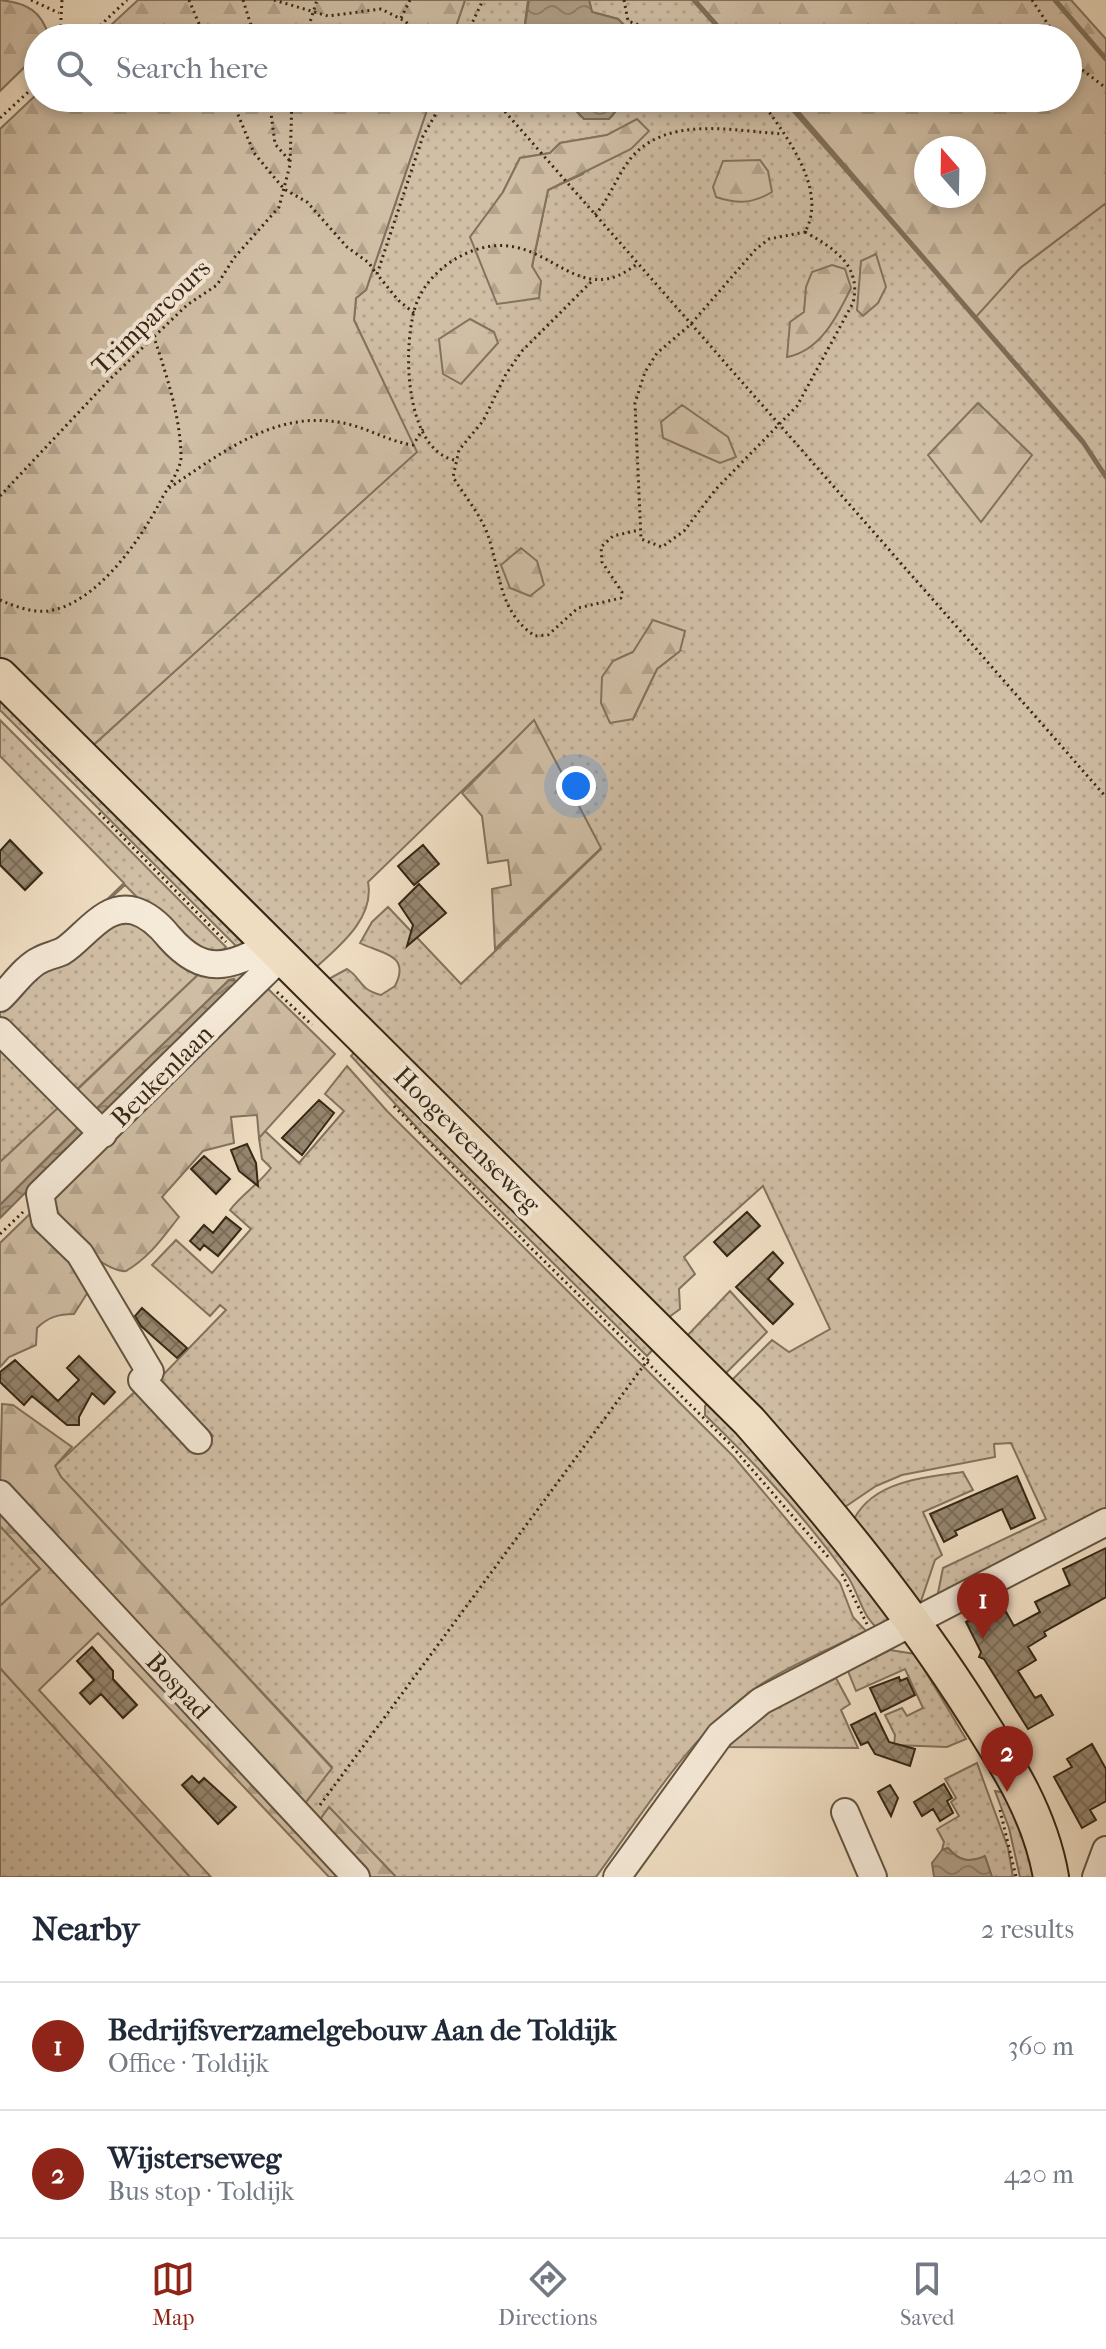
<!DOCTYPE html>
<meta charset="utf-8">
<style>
body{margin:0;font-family:"IM FELL French Canon",serif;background:#f6f6f7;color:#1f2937}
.compass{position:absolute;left:914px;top:136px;width:72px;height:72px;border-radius:50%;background:#fff;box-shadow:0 4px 12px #0003;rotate:340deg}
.you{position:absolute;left:576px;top:786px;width:28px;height:28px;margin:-20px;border:6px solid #fff;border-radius:50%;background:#1a73e8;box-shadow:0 0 0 12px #1a73e833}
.badge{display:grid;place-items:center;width:52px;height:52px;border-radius:50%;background:#8f2418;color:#fff;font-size:26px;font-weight:700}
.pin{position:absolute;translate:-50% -66px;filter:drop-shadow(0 2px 4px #0008)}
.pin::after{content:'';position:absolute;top:42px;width:28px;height:24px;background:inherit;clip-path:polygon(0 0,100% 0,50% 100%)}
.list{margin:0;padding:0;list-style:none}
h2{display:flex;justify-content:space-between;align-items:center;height:104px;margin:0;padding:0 32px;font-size:34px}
h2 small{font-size:26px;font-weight:400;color:#747a83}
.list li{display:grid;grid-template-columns:52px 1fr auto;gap:24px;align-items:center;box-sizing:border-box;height:128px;padding:0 32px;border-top:2px solid #e0e1e3}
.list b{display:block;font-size:30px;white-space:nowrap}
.list p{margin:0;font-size:26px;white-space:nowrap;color:#747a83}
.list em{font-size:26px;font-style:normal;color:#747a83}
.icon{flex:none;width:44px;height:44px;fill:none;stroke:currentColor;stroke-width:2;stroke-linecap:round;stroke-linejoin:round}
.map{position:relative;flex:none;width:1106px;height:1877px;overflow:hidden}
.search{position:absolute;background:#fff;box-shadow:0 4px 12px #0003;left:24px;right:24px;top:24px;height:88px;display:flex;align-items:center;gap:20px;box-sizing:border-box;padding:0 28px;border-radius:44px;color:#747a83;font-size:30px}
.sheet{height:360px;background:#fff}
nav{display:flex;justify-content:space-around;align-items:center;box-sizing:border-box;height:112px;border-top:2px solid #e0e1e3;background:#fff;font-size:22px;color:#747a83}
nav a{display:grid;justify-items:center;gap:4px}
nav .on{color:#8f2418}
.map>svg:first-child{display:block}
.grass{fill:url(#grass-dots);stroke:#83735e;stroke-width:2;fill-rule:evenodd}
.forest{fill:url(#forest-firs);stroke:#83735e;stroke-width:2;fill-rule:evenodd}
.water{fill:url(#water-waves);stroke:#7f6f5a;stroke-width:2}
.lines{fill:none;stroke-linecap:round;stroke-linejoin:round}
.stream{stroke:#7f6f5a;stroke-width:5}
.building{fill:url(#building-cross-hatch);stroke:#362816;stroke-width:2}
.minor-casing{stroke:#645541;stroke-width:30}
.major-casing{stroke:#362816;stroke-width:38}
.path{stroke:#362816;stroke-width:3;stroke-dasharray:2 4;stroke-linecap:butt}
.minor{stroke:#f5e9d7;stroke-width:26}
.major{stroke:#efddc2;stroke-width:34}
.labels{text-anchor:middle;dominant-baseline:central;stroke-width:8;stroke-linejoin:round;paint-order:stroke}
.street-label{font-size:26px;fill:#362816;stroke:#f5e9d7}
</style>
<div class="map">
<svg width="1106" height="1877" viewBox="0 0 1106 1877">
<defs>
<pattern id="grass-dots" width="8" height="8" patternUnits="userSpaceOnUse" patternTransform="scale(2)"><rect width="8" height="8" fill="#d0bea5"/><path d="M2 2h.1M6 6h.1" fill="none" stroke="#b3a38d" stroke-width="1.8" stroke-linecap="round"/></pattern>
<pattern id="forest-firs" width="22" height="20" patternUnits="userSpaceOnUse" patternTransform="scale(2)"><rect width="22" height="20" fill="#d0bea5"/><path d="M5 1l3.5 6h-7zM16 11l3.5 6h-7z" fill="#b3a38d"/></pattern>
<pattern id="water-waves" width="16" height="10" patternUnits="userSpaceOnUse" patternTransform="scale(2)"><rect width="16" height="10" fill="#b09f88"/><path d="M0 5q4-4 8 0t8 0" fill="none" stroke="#90826e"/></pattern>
<pattern id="building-cross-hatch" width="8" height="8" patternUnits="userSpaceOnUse" patternTransform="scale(2)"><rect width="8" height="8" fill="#96866f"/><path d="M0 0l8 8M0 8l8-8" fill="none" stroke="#7b6e5a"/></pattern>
</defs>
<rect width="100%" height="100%" fill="#efddc2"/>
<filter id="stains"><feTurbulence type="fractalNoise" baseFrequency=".0025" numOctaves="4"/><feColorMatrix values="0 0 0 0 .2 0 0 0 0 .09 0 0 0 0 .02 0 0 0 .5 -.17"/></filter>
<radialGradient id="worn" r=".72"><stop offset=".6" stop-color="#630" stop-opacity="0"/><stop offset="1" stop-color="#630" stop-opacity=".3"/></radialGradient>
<!-- grass -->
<path class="grass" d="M465 0H528L523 38H452Z
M589 0H695L729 38H637L618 19 592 12Z
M431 98H564L584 119H609L627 98H673L678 104 706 98H781L975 317 1020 268 1106 203V1513L936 1603 943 1568 1046 1519 1011 1443 994 1444 995 1457 902 1475 876 1486 842 1509 729 1383 772 1340 789 1352 830 1329 763 1186 684 1257 695 1274 679 1289 680 1309 661 1323 325 981 347 969C362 978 358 989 381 995L395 986C412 953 378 953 360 943L372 922 388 907 461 984 601 849 534 721 368 882C375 919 338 947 313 970L90 748 416 452 354 320 356 298 366 290ZM607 135 583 174 548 190 532 267 503 192 520 158 550 153 560 143ZM680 651 657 669 633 719 613 661 633 652Z
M0 687 252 938 242 952 0 710Z
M0 720 226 947 214 960 182 943 125 885 59 946 124 883 0 756Z
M127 917 202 971 76 1090 0 1020V1006L99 926Z
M0 1040 59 1107 0 1162Z
M360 1046 656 1346 647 1356 423 1134 351 1056Z
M347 1066 387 1111 734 1457 840 1583 853 1617 866 1631C830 1649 790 1665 757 1687 690 1734 644 1812 596 1877H396L329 1807 319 1821 303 1806 332 1767 61 1477 55 1466 140 1387 200 1448 213 1436 159 1379 226 1310 220 1305 210 1316 152 1265 176 1240 212 1273 251 1229 230 1210C242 1194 258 1185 271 1168L262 1159 259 1138 265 1131 299 1163 344 1111 325 1094Z
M730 1291 767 1332 722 1377 684 1339Z
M714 1397 897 1617 881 1631C860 1616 860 1593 846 1574 805 1517 755 1463 705 1415V1406Z
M963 1472 973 1490 923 1512 942 1555 935 1560 920 1604 850 1528C867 1481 921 1478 963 1472Z
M0 1526 40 1569 0 1606Z
M890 1650 915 1654 966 1739 947 1747 894 1745 895 1735 885 1715 902 1708 907 1716 923 1708 905 1669 856 1691 848 1671Z
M0 1668 190 1877H0Z
M836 1678 850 1704 841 1710 858 1748 726 1747C755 1713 797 1697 836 1678Z
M977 1763 1008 1848 1013 1877H992L985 1857C969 1863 959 1861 948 1848L942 1850 944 1842 937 1829 959 1816 951 1802 956 1798 945 1779Z
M995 1791 1013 1794 1042 1877H1020L1009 1828Z"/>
<!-- forest -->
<path class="forest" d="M0 0C27 3 42 11 49 37L38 38V54L0 91Z
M138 0H465L452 38H97Z
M696 0H1071L1106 39V203L1020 268 975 318 782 98H1068V38H729ZM926 148H974V196H926Z
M38 93V98H431L366 290 356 298 354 320 417 452 90 748 0 657V129Z
M637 119 649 131 631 149 548 190 532 266 541 281 539 298 497 304 470 237 503 192 520 158 550 153 560 143 607 135Z
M760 160 768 171 772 192C752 204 737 204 716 197L713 187 723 161Z
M876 254 886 287 878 303 863 316 857 310 861 261Z
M832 265 845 269 851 288C837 317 820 351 787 357L790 322 804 312 806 287 812 272Z
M470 319 494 332 498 343 461 384 443 374 439 339Z
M978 403 1032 455 981 522 928 455Z
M682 405 728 437 736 457 720 463 663 438 661 422Z
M521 548 537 561 544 585 530 596 510 588 501 565Z
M653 620 685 631 680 651 657 669 633 719 610 723 601 703 602 677 613 661 633 652Z
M534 720 601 848 495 949 492 889 511 885 508 860 488 863 482 816 462 793Z
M244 965 255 976 237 986 234 979 229 980 93 1113 76 1091 202 971Z
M262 983 335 1054 259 1138 257 1115 231 1117 234 1143 203 1151 162 1197 179 1217C163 1237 150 1257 126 1271 105 1274 50 1223 45 1204Z
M59 1107 79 1126 0 1205V1162Z
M34 1210 100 1273 74 1314C59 1314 48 1317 37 1328L36 1345 9 1357 0 1367V1243Z
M2 1404 13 1405 72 1447 55 1466 61 1477 332 1768 303 1806 0 1488Z
M0 1506 350 1877H329L98 1633 39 1690 211 1877H190L0 1668V1606L40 1569 0 1526Z
M329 1807 396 1877H371L319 1821Z"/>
<!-- water -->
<path class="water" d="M529 0H589L592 12 618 19 637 38H523Z
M564 98H627L609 119H584Z
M229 980 236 981V986L99 1120 91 1114Z
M82 1124 88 1130 0 1218V1205Z
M948 1848C959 1861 968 1863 985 1856L992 1877H934L932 1863 942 1850Z"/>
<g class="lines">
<!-- stream -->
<path class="stream" d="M694 0 728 38
M1055 0 1106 59
M785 98 1083 442 1106 477"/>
</g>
<!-- building -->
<path class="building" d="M10 840 42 873 25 890 0 865V851Z
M423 845 439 864 414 885 398 866Z
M419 884 446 913 407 946 413 925 399 904Z
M319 1100 334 1113 302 1155 282 1138Z
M247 1144 256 1163 258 1186 239 1171 231 1150Z
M204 1156 230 1179 216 1194 191 1169Z
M747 1212 760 1226 727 1256 714 1242Z
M226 1217 241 1229 218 1256 204 1245 200 1250 190 1241 204 1225 213 1233Z
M773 1252 783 1263 768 1279 793 1304 773 1324 736 1287Z
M142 1308 187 1348 177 1358 141 1326 135 1316Z
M79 1356 115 1392 104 1404 92 1393 79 1417V1425H67L32 1396 24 1405 0 1382V1372L15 1360 58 1401 79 1380 67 1368Z
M1017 1476 1035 1518 1011 1529 1002 1509 955 1531 957 1535 944 1542 930 1514Z
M1106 1548V1597L1044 1632 1046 1636 1028 1647 1036 1660 1018 1671 1035 1698 1041 1695 1053 1715 1028 1729 984 1659 979 1657 981 1652 966 1622 1001 1603 1014 1626 1040 1612 1035 1602 1070 1585 1063 1569Z
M92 1647 113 1671V1679L137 1705 123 1718 101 1694 90 1704 80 1693 94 1680 77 1661Z
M899 1677 900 1681 907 1678 915 1695 881 1712 870 1688Z
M875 1713 889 1742 915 1749 910 1766 875 1754 868 1742 861 1745 851 1725Z
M1092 1744 1106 1769V1801L1090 1810 1096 1820 1082 1828 1054 1777 1072 1767 1067 1759Z
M192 1776 199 1783 204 1778 236 1807 218 1824 182 1785Z
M944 1784 952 1798 947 1801 953 1813 940 1821 933 1809 922 1816 914 1802Z
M890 1785 898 1798 891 1816 878 1792Z"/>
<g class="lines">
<!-- minor casing -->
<g class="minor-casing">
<path id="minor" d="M0 998C12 987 25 967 40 960 47 956 55 955 63 951 84 938 105 902 135 911 148 915 161 927 169 937 205 978 229 966 272 945
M0 1031 103 1134
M198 1440 142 1380 150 1372 80 1254 45 1220 40 1194 283 955
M0 1494 356 1877
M845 1812 873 1877
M617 1877 720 1735 761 1701 1106 1522
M1096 1877 1106 1850"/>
</g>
<!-- major casing -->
<g class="major-casing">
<path id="major" d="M0 676 749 1421C830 1513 908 1608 974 1712 1008 1765 1040 1814 1051 1877"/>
</g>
<!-- path -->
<path class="path" d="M31 0 59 13
M189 0 205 38
M243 0 255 38
M274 0 328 16 381 9 405 21 422 38
M624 0 628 21 674 38
M1032 0 1057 38
M401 18 410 0
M60 38 62 0
M87 38 127 0
M305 38 317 0
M465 38 483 0
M1068 59 1106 88
M231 98 254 153 284 189 307 202 347 247 369 263 375 272
M269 98 275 144 290 161
M493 98 1106 797
M759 98C784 133 829 189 805 232
M0 118 38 83
M595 215C610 198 617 175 631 158 667 115 734 131 783 134
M805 232C834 248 862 266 853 303L797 406 716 489 684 531 662 547 641 539 635 403 645 372 657 353 691 324 756 249 769 239Z
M591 282 522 351 506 374 483 421 459 450 453 477C464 495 477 510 486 530 501 568 496 610 535 636L548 635 578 608 621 598 622 592 602 562 601 547 613 536 639 530
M414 313 398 300 377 274 423 136 445 98
M454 460C403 448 402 340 417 302 429 272 461 250 492 246 552 239 580 311 638 263
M169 488C225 451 282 404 355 426 375 432 392 442 413 445L423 429
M0 496 109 380 187 305 217 285 234 258 279 207 290 165 292 98
M0 600C14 606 32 613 48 611 96 604 139 542 160 502 166 490 180 471 181 458 181 418 166 374 154 337
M99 813 226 942
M277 992 312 1025
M394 1106 529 1246 729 1443 830 1559
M0 1234 23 1212
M842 1574 867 1624
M320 1805 650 1357
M1000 1810 1016 1877"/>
<!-- minor -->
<use href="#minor" class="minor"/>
<!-- major -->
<use href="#major" class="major"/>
</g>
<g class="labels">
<!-- street labels -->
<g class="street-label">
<text transform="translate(151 317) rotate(-44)">Trimparcours</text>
<text transform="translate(162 1076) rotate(-45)">Beukenlaan</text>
<text transform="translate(467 1140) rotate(45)">Hoogeveenseweg</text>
<text transform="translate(178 1686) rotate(47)">Bospad</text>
</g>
</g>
<rect width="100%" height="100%" filter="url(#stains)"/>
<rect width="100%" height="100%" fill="url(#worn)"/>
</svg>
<svg class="compass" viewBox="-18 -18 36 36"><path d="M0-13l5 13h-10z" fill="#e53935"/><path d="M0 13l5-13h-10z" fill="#747a83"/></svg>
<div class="you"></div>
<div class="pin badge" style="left:983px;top:1639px">1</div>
<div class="pin badge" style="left:1007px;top:1792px">2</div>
<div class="search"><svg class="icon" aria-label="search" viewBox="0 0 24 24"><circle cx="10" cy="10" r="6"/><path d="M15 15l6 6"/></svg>Search here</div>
</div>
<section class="sheet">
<h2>Nearby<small>2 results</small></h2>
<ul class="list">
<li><span class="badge">1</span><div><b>Bedrijfsverzamelgebouw Aan de Toldijk</b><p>Office · Toldijk</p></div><em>360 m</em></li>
<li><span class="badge">2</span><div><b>Wijsterseweg</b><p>Bus stop · Toldijk</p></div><em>420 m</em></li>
</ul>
</section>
<nav>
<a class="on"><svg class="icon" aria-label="map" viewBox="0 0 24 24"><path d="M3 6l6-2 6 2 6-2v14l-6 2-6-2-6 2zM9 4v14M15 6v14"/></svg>Map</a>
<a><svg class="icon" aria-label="directions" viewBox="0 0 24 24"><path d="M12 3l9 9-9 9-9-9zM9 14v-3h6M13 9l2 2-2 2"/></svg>Directions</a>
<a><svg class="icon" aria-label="saved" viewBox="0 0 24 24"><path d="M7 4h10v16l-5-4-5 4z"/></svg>Saved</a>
</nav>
